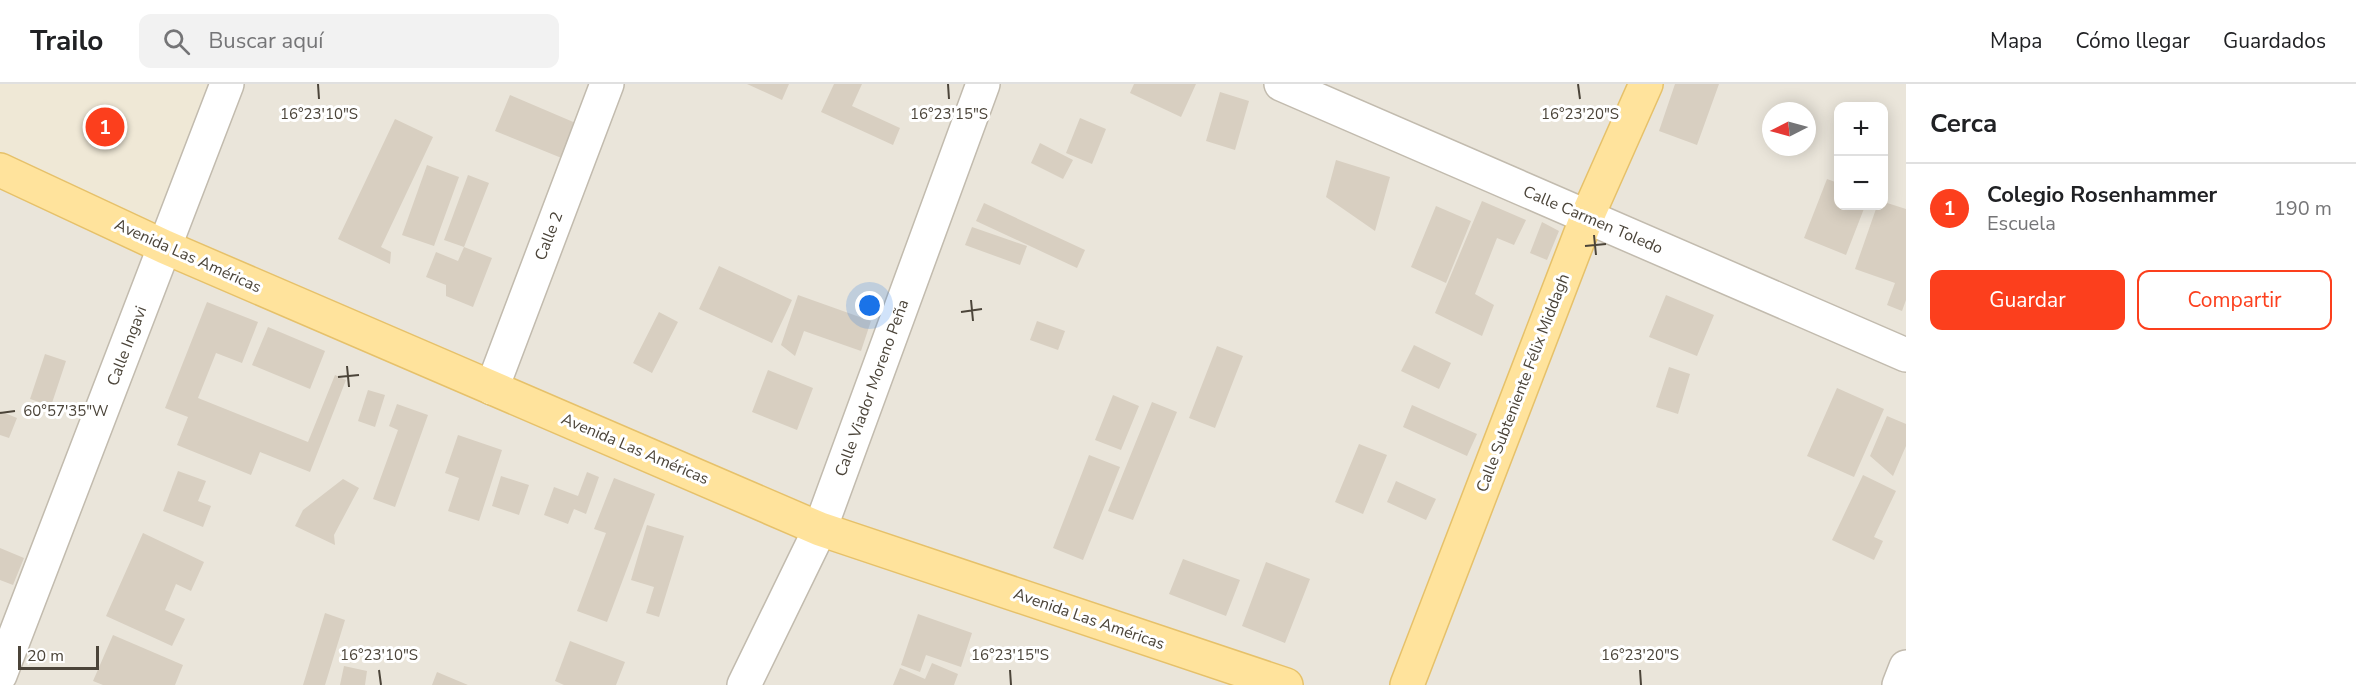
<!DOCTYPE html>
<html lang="es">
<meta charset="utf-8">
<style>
body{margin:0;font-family:"Nunito Sans",sans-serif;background:#f2f2f2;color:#202124}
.controls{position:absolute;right:18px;top:18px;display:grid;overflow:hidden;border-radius:12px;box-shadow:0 3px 15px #0003}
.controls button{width:54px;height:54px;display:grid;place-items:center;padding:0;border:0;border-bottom:2px solid #e0e0e0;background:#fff;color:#202124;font:30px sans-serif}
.compass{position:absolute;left:1762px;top:18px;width:54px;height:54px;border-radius:50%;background:#fff;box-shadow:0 3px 15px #0003;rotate:264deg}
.scale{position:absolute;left:18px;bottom:15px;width:81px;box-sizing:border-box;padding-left:6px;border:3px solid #4b4439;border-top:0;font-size:16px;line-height:21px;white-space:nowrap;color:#4b4439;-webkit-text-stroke:4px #fff;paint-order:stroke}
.you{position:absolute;left:870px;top:222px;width:21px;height:21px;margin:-15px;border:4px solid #fff;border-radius:50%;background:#1a73e8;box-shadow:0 0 0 9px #1a73e833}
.badge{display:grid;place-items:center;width:39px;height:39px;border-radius:50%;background:#fc3f1d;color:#fff;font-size:20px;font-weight:700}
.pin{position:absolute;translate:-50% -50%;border:3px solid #fff;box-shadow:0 2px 6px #0006}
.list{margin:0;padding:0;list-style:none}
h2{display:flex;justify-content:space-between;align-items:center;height:78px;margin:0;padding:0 24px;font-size:26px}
h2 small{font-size:20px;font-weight:400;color:#757577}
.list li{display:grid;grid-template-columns:39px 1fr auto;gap:18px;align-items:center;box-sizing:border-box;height:90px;padding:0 24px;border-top:2px solid #e0e0e0}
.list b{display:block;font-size:22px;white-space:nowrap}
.list p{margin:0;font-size:20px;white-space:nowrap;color:#757577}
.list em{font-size:20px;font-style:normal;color:#757577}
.actions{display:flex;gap:12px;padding:18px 24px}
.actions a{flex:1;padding:14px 0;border:2px solid #fc3f1d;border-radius:12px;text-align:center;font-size:21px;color:#fc3f1d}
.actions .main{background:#fc3f1d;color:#fff}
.icon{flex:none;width:33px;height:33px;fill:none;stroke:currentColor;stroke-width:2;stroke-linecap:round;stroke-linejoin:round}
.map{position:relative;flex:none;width:1906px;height:601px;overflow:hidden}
header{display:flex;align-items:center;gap:36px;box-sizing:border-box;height:84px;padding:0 30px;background:#fff;border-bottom:2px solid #e0e0e0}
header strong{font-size:28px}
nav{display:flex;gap:33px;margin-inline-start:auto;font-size:21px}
.search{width:420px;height:54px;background:#f2f2f2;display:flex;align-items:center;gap:15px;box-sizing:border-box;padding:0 21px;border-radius:12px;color:#757577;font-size:22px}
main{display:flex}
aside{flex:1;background:#fff}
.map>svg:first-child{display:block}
.residential{fill:#eae5da;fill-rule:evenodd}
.education{fill:#efe8d6}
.building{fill:#d8cfc1}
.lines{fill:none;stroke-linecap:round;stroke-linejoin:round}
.minor-casing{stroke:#c2bbae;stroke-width:36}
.major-casing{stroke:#e6c16a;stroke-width:36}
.minor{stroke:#fff;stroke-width:33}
.major{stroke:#ffe39c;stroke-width:33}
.ticks{fill:none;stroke:#4b4439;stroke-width:2}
.labels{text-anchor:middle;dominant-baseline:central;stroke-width:6;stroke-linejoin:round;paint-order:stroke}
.street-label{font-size:16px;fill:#4b4439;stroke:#fff}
.ticks-label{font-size:15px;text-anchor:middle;fill:#4b4439;stroke:#fff;stroke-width:6;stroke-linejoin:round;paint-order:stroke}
</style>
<header>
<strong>Trailo</strong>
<div class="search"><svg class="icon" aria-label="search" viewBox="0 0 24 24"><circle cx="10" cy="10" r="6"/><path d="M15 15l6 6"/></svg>Buscar aquí</div>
<nav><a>Mapa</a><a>Cómo llegar</a><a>Guardados</a></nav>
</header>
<main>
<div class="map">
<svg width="1906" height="601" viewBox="0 0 1906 601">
<rect width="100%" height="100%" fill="#f6f3ec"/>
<!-- residential -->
<path class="residential" d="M0 0H1906V601H0ZM1838 22H1884V122H1838ZM1771 27H1807V63H1771Z"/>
<!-- education -->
<path class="education" d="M0 0H227L165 163 0 86Z"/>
<!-- building -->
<path class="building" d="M747 0H789L782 16Z
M834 0H862L852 22 900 44 893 61 821 28Z
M1134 0H1196L1181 33 1130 9Z
M1675 0H1719L1697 61 1659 47Z
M1220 8 1249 17 1235 66 1206 57Z
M510 11 578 40 564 75 495 47Z
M1080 34 1106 45 1092 80 1066 69Z
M395 35 433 53 381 163 391 168 390 180 338 155Z
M1040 59 1073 76 1063 95 1031 79Z
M1336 76 1390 93 1375 147 1326 113Z
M427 81 459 93 434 162 402 151Z
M468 91 489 99 464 163 444 156Z
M1827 95 1838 99V122H1865L1846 171 1804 154Z
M1482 117 1526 136 1514 161 1497 154 1475 210 1494 221 1482 252 1435 229Z
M1884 118 1906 125V216L1902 227 1887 221 1895 199 1855 185 1877 122H1884Z
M984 119 1085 166 1077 184 976 137Z
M1436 122 1471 137 1446 199 1411 183Z
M1542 138 1559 147 1547 176 1530 169Z
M972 143 1027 162 1020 181 965 161Z
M464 163 492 174 473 223 446 212V201L426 193 436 168 458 177Z
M719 182 792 216 772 259 699 225Z
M798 211 871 237 861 267 804 247 795 272 781 261Z
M1666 211 1714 231 1697 272 1649 253Z
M207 218 258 238 242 279 216 269 198 314 308 358 335 291 346 296 310 388 260 368 251 391 177 361 188 333 165 324Z
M659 228 678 238 652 289 633 279Z
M1037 237 1065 247 1058 266 1030 256Z
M268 243 325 267 310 305 252 281Z
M1414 261 1451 279 1439 305 1401 287Z
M1217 262 1243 272 1215 344 1189 334Z
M45 270 66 277 51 322 30 315Z
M1669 283 1690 290 1678 330 1656 323Z
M768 286 813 304 797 346 752 328Z
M1837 304 1884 325 1854 393 1807 372Z
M368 306 385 311 375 343 358 337Z
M1113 311 1139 322 1121 366 1095 356Z
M1152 318 1177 328 1133 436 1108 427Z
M397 320 428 331 395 423 373 415 398 346 389 342Z
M1412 321 1477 350 1467 372 1403 343Z
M0 327 17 334 9 354 0 351Z
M1887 332 1906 340V362L1893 392 1870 372Z
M458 351 502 366 479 437 448 427 459 394 445 389Z
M1359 360 1387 371 1363 430 1335 418Z
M1089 371 1120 383 1083 476 1053 464Z
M178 387 206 397 198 417 211 422 203 443 163 427Z
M587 388 599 393 586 430 574 425 568 440 544 431 554 403 578 412Z
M1863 391 1896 407 1874 453 1883 457 1874 476 1832 456Z
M501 392 529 401 519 431 492 422Z
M614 394 655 410 607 538 577 527 606 449 594 445Z
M343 395 359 404 334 451 335 461 295 442 303 426Z
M1396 397 1436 415 1426 436 1387 418Z
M647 441 684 452 659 533 646 529 654 503 631 496Z
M143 449 204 478 191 507 176 500 165 526 185 535 172 562 106 532Z
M0 464 24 474 13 501 0 496Z
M1183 475 1240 496 1226 532 1169 510Z
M1266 478 1310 495 1285 559 1242 542Z
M325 529 345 536 325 601H303Z
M918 530 972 549 961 583 926 571 920 588 901 581Z
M113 551 183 581 175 601H103L93 597Z
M570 557 625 578 616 601H564L555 597Z
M932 579 958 590 954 601H893L900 584 925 595Z
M344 582 367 587 365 601H340Z
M437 588 468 601H432Z"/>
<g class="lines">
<!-- minor casing -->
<g class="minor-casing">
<path id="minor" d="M1281 0 1906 271
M492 304 607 0
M0 591 227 0
M744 601 820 445 983 0
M1899 601 1906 583"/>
</g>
<!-- major casing -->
<g class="major-casing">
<path id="major" d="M0 86 165 163 820 445 1286 601
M1407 601 1587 133 1646 0"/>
</g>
<!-- minor -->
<use href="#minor" class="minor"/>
<!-- major -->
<use href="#major" class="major"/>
</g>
<!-- ticks -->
<path class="ticks" d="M318 0 319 15M948 0 949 15M1578 0 1580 15M1594 151 1596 171M1585 162 1606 160M971 216 973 237M961 228 982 225M347 282 349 303M338 293 359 291M0 329 15 327M379 586 381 601M1010 586 1011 601M1640 586 1641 601"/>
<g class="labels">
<!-- street labels -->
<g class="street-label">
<text transform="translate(1593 136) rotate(23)">Calle Carmen Toledo</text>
<text transform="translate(549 152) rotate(-69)">Calle 2</text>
<text transform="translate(188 172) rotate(24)">Avenida Las Américas</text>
<text transform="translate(127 262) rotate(-69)">Calle Ingavi</text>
<text transform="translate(1523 299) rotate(-69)">Calle Subteniente Félix Middagh</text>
<text transform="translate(872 304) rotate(-70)">Calle Viador Moreno Peña</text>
<text transform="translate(635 365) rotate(23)">Avenida Las Américas</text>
<text transform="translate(1089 535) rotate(19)">Avenida Las Américas</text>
</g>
</g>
<g class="ticks-label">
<text x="319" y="35">16°23'10"S</text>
<text x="949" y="35">16°23'15"S</text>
<text x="1580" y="35">16°23'20"S</text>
<text x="66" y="332">60°57'35"W</text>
<text x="379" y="576">16°23'10"S</text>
<text x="1010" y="576">16°23'15"S</text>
<text x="1640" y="576">16°23'20"S</text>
</g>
</svg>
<div class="controls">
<button>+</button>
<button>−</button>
</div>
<svg class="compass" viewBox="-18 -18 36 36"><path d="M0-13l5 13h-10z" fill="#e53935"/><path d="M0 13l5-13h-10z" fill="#757577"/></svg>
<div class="scale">20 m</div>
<div class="you"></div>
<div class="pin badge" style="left:105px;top:43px">1</div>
</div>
<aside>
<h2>Cerca<small></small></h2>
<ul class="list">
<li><span class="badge">1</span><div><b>Colegio Rosenhammer</b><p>Escuela</p></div><em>190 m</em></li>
</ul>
<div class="actions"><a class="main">Guardar</a><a>Compartir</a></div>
</aside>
</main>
